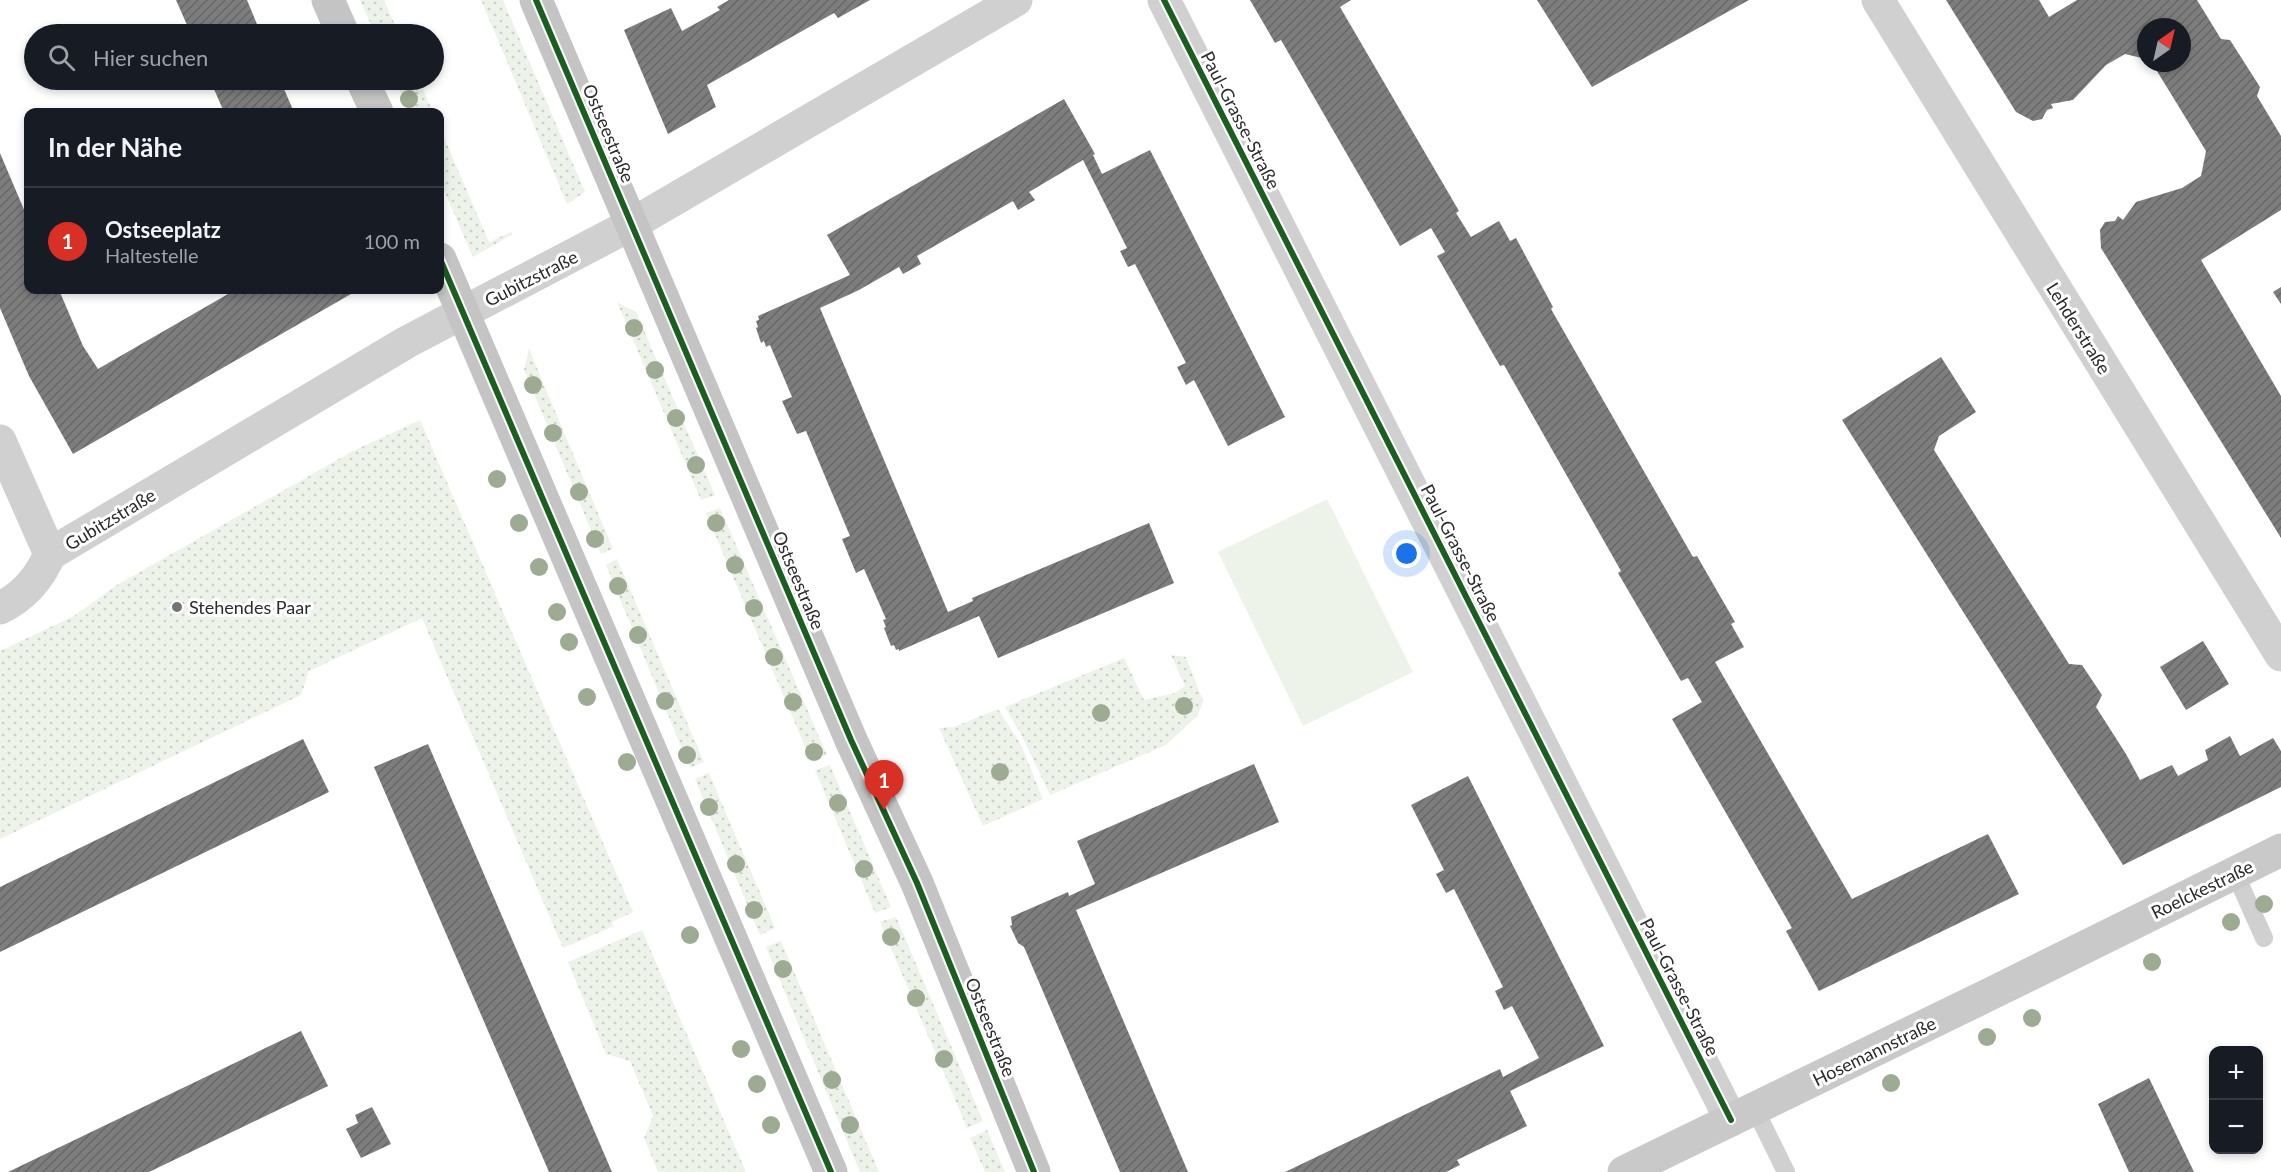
<!DOCTYPE html>
<html lang="de">
<meta charset="utf-8">
<style>
body{margin:0;font-family:Lato,sans-serif;background:#20242c;color:#f1f3f6}
.controls{position:absolute;right:18px;bottom:18px;display:grid;overflow:hidden;border-radius:12px;box-shadow:0 3px 9px #0003}
.controls button{width:54px;height:54px;display:grid;place-items:center;padding:0;border:0;border-bottom:2px solid #363941;background:#171b24;color:#f1f3f6;font:30px sans-serif}
.compass{position:absolute;left:2137px;top:18px;width:54px;height:54px;border-radius:50%;background:#171b24;box-shadow:0 3px 9px #0003;rotate:34deg}
.you{position:absolute;left:1407px;top:554px;width:21px;height:21px;margin:-15px;border:4px solid #fff;border-radius:50%;background:#1a73e8;box-shadow:0 0 0 9px #1a73e833}
.badge{display:grid;place-items:center;width:39px;height:39px;border-radius:50%;background:#d93025;color:#fff;font-size:20px;font-weight:700}
.pin{position:absolute;translate:-50% -50px;filter:drop-shadow(0 2px 3px #0008)}
.pin::after{content:'';position:absolute;top:32px;width:21px;height:18px;background:inherit;clip-path:polygon(0 0,100% 0,50% 100%)}
.list{margin:0;padding:0;list-style:none}
h2{display:flex;justify-content:space-between;align-items:center;height:78px;margin:0;padding:0 24px;font-size:26px}
h2 small{font-size:20px;font-weight:400;color:#9ea1a6}
.list li{display:grid;grid-template-columns:39px 1fr auto;gap:18px;align-items:center;box-sizing:border-box;height:108px;padding:0 24px;border-top:2px solid #363941}
.list b{display:block;font-size:22px;white-space:nowrap}
.list p{margin:0;font-size:20px;white-space:nowrap;color:#9ea1a6}
.list em{font-size:20px;font-style:normal;color:#9ea1a6}
.icon{flex:none;width:33px;height:33px;fill:none;stroke:currentColor;stroke-width:2;stroke-linecap:round;stroke-linejoin:round}
.map{position:relative;flex:none;width:2281px;height:1172px;overflow:hidden}
.search{position:absolute;background:#171b24;box-shadow:0 3px 9px #0003;left:24px;top:24px;width:420px;height:66px;display:flex;align-items:center;gap:15px;box-sizing:border-box;padding:0 21px;border-radius:33px;color:#9ea1a6;font-size:22px}
.panel{position:absolute;background:#171b24;box-shadow:0 3px 9px #0003;left:24px;top:108px;width:420px;height:186px;border-radius:12px}
.map>svg:first-child{display:block}
.grass{fill:url(#grass-dots)}
.garden{fill:#eef3ea}
.building{fill:url(#building-hatch)}
.lines{fill:none;stroke-linecap:round;stroke-linejoin:round}
.lane{stroke:#d0d0d0;stroke-width:18}
.street{stroke:#d0d0d0;stroke-width:33}
.secondary{stroke:#c9c9c9;stroke-width:33}
.primary{stroke:#c4c4c4;stroke-width:33}
.cycleway-casing{stroke:#fff;stroke-width:10}
.cycleway{stroke:#1b5e20;stroke-width:6}
.tree{fill:#9dab92}
.poi-dot{fill:#757575;stroke:#fff;stroke-width:2}
.labels{text-anchor:middle;dominant-baseline:central;stroke-width:6;stroke-linejoin:round;paint-order:stroke}
.street-label{font-size:18px;fill:#2b2b2b;stroke:#fff}
.poi-label{font-size:18px;fill:#2b2b2b;stroke:#fff;text-anchor:start}
</style>
<div class="map">
<svg width="2281" height="1172" viewBox="0 0 2281 1172">
<defs>
<pattern id="grass-dots" width="8" height="8" patternUnits="userSpaceOnUse" patternTransform="scale(1.5)"><rect width="8" height="8" fill="#eef3ea"/><path d="M2 2h.1M6 6h.1" fill="none" stroke="#ccd0c9" stroke-width="1.8" stroke-linecap="round"/></pattern>
<pattern id="building-hatch" width="6" height="6" patternUnits="userSpaceOnUse" patternTransform="scale(1.5)"><rect width="6" height="6" fill="#7d7d7d"/><path d="M-1 1l2-2M0 6l6-6M5 7l2-2" fill="none" stroke="#676767"/></pattern>
</defs>
<rect width="100%" height="100%" fill="#fff"/>
<!-- grass -->
<path class="grass" d="M360 0H384L399 34H375Z
M481 0H503L585 192 567 204Z
M395 80H419L433 112H409Z
M440 128 489 242 511 232 513 234 473 257 440 181Z
M617 302 636 312 715 495 701 500Z
M529 349 613 549 601 554 524 370Z
M420 420 633 912 612 922 614 926 563 948 422 618 309 671 301 695 0 839V651L74 616 117 585 351 452Z
M720 508 827 755 811 761 706 513Z
M617 559 704 762 690 768 606 565Z
M1171 655 1186 657 1203 701 1198 715 1166 745 1050 795 1022 736 1005 707 1124 658 1144 700 1175 693 1185 686Z
M998 709 1021 745 1043 799 983 826 939 728 954 727Z
M830 765 891 907 875 913 815 770Z
M709 773 775 928 760 935 695 779Z
M896 917 983 1121 967 1128 880 922Z
M642 930 746 1172H658L644 1138 653 1116 630 1061 606 1054 568 962Z
M781 941 879 1172H860L766 947Z
M987 1130 1005 1172H985L970 1138Z"/>
<!-- garden -->
<path class="garden" d="M1327 499 1413 672 1303 726 1218 552Z"/>
<!-- building -->
<path class="building" d="M176 0H247L261 34H191Z
M729 0H870L838 18 834 13 707 85 716 107 668 134 624 30 671 8 682 31 720 10 717 7Z
M1250 0H1351L1340 7 1459 211 1456 213 1471 237 1499 221 1510 241 1516 238 1553 307 1551 309 1693 557 1697 556 1735 622 1731 624 1744 647 1715 662 1852 899 1988 834 2019 894 1819 991 1786 931 1792 928 1672 719 1702 702 1688 678 1681 681 1618 573 1621 571 1504 365 1500 366 1437 256 1445 252 1431 228 1400 246 1281 40 1275 43Z
M1537 0H1749L1592 87Z
M1946 0H2039L2049 17 2077 0H2197L2221 39 2230 40 2260 87 2257 96 2281 136V210L2201 260 2281 396V538L2101 248 2100 230 2105 222 2115 221 2118 216 2123 220 2136 202 2182 188 2201 176 2206 151 2152 63H2182V27H2146V59L2125 54 2106 65 2073 100 2051 104 2053 108 2047 110 2042 119 2033 121 2016 112Z
M210 80H280L294 112H224Z
M1064 99 1095 154 1093 155 1102 174 1150 150 1285 417 1228 446 1194 380 1186 385 1177 367 1186 363 1135 264 1128 267 1120 251 1127 248 1083 160 1029 192 1035 200 1018 210 1013 201 917 256 921 264 903 274 899 267 859 290 820 308 948 612 973 601 972 598 1149 523 1174 583 998 658 979 616 899 651V649L896 650 894 645 891 646 884 628 886 627 883 620 886 619 864 569 856 573 842 539 850 536 806 431 797 434 782 401 792 397 770 345 766 347 764 341 761 343 756 328 758 327 756 321 759 320 758 316 850 275 827 235Z
M0 153 28 219V290H59L83 346 98 369 235 290H358L73 454 29 376 0 308Z
M2281 287V304L2273 292Z
M1941 357 1976 412 1939 436 1934 450 2069 664 2082 665 2102 695 2096 707 2126 754 2140 780 2172 765 2178 776 2208 760 2205 750 2230 736 2240 756 2273 738 2281 751V787L2123 865 1842 420Z
M2203 641 2229 684 2186 710 2160 667Z
M303 739 329 792 0 952V887Z
M428 744 612 1172H549L374 767Z
M1254 764 1279 822 1076 910 1188 1172H1120L1024 947 1018 943 1010 926 1012 925 1011 917 1068 892 1069 896 1095 884 1077 841Z
M1468 776 1604 1046 1510 1091 1527 1126 1457 1160 1460 1165 1446 1172H1285L1500 1069 1503 1077 1539 1058 1512 1006 1504 1010 1495 991 1503 987 1454 889 1446 893 1436 874 1444 870 1411 805Z
M301 1031 328 1086 149 1172H8Z
M2149 1078 2194 1172H2129L2098 1104Z
M372 1107 391 1144 361 1158 346 1129 358 1123 355 1115Z"/>
<g class="lines">
<!-- lane -->
<path class="lane" d="M2235 873 2264 938
M1755 1109 1786 1172"/>
<!-- street -->
<path class="street" d="M1164 0 1731 1120
M1878 0 2281 655
M0 441 50 554
M0 608C23 597 40 577 50 554L407 342 632 224 1016 0"/>
<!-- secondary -->
<path class="secondary" d="M1624 1172 1990 994 2281 850"/>
<!-- primary -->
<path class="primary" d="M328 0 343 34
M536 0 851 740 917 883 1034 1172
M362 80 377 112
M440 259 831 1172"/>
<!-- cycleway casing -->
<g class="cycleway-casing">
<path id="cycleway" d="M536 0 851 740 917 883 1034 1172
M1164 0 1731 1120
M440 259 831 1172"/>
</g>
<!-- cycleway -->
<use href="#cycleway" class="cycleway"/>
</g>
<!-- trees -->
<g class="tree">
<circle cx="409" cy="99" r="9"/>
<circle cx="634" cy="328" r="9"/>
<circle cx="655" cy="370" r="9"/>
<circle cx="533" cy="385" r="9"/>
<circle cx="676" cy="418" r="9"/>
<circle cx="553" cy="433" r="9"/>
<circle cx="696" cy="465" r="9"/>
<circle cx="497" cy="479" r="9"/>
<circle cx="579" cy="492" r="9"/>
<circle cx="519" cy="523" r="9"/>
<circle cx="716" cy="523" r="9"/>
<circle cx="595" cy="539" r="9"/>
<circle cx="735" cy="565" r="9"/>
<circle cx="539" cy="567" r="9"/>
<circle cx="618" cy="586" r="9"/>
<circle cx="754" cy="608" r="9"/>
<circle cx="557" cy="612" r="9"/>
<circle cx="638" cy="635" r="9"/>
<circle cx="569" cy="642" r="9"/>
<circle cx="774" cy="657" r="9"/>
<circle cx="587" cy="697" r="9"/>
<circle cx="665" cy="701" r="9"/>
<circle cx="793" cy="702" r="9"/>
<circle cx="1184" cy="706" r="9"/>
<circle cx="1101" cy="713" r="9"/>
<circle cx="814" cy="752" r="9"/>
<circle cx="687" cy="755" r="9"/>
<circle cx="627" cy="762" r="9"/>
<circle cx="1000" cy="772" r="9"/>
<circle cx="838" cy="803" r="9"/>
<circle cx="709" cy="807" r="9"/>
<circle cx="736" cy="864" r="9"/>
<circle cx="864" cy="869" r="9"/>
<circle cx="2264" cy="904" r="9"/>
<circle cx="754" cy="910" r="9"/>
<circle cx="2231" cy="922" r="9"/>
<circle cx="690" cy="935" r="9"/>
<circle cx="891" cy="937" r="9"/>
<circle cx="2152" cy="962" r="9"/>
<circle cx="783" cy="969" r="9"/>
<circle cx="916" cy="998" r="9"/>
<circle cx="2032" cy="1018" r="9"/>
<circle cx="1987" cy="1037" r="9"/>
<circle cx="741" cy="1049" r="9"/>
<circle cx="944" cy="1059" r="9"/>
<circle cx="832" cy="1080" r="9"/>
<circle cx="1891" cy="1083" r="9"/>
<circle cx="757" cy="1084" r="9"/>
<circle cx="771" cy="1125" r="9"/>
<circle cx="850" cy="1125" r="9"/>
</g>
<!-- markers -->
<circle class="poi-dot" cx="177" cy="607" r="6"/>
<g class="labels">
<!-- street labels -->
<g class="street-label">
<text transform="translate(1241 120) rotate(63)">Paul-Grasse-Straße</text>
<text transform="translate(609 133) rotate(67)">Ostseestraße</text>
<text transform="translate(531 278) rotate(-27)">Gubitzstraße</text>
<text transform="translate(2079 328) rotate(58)">Lehderstraße</text>
<text transform="translate(110 519) rotate(-31)">Gubitzstraße</text>
<text transform="translate(1461 553) rotate(63)">Paul-Grasse-Straße</text>
<text transform="translate(799 580) rotate(67)">Ostseestraße</text>
<text transform="translate(2202 889) rotate(-26)">Roelckestraße</text>
<text transform="translate(1680 987) rotate(63)">Paul-Grasse-Straße</text>
<text transform="translate(991 1027) rotate(68)">Ostseestraße</text>
<text transform="translate(1874 1051) rotate(-26)">Hosemannstraße</text>
</g>
<!-- poi labels -->
<g class="poi-label">
<text x="189" y="607">Stehendes Paar</text>
</g>
</g>
</svg>
<div class="controls">
<button>+</button>
<button>−</button>
</div>
<svg class="compass" viewBox="-18 -18 36 36"><path d="M0-13l5 13h-10z" fill="#e53935"/><path d="M0 13l5-13h-10z" fill="#9ea1a6"/></svg>
<div class="you"></div>
<div class="pin badge" style="left:884px;top:810px">1</div>
<div class="search"><svg class="icon" aria-label="search" viewBox="0 0 24 24"><circle cx="10" cy="10" r="6"/><path d="M15 15l6 6"/></svg>Hier suchen</div>
<section class="panel">
<h2>In der Nähe<small></small></h2>
<ul class="list">
<li><span class="badge">1</span><div><b>Ostseeplatz</b><p>Haltestelle</p></div><em>100 m</em></li>
</ul>
</section>
</div>
